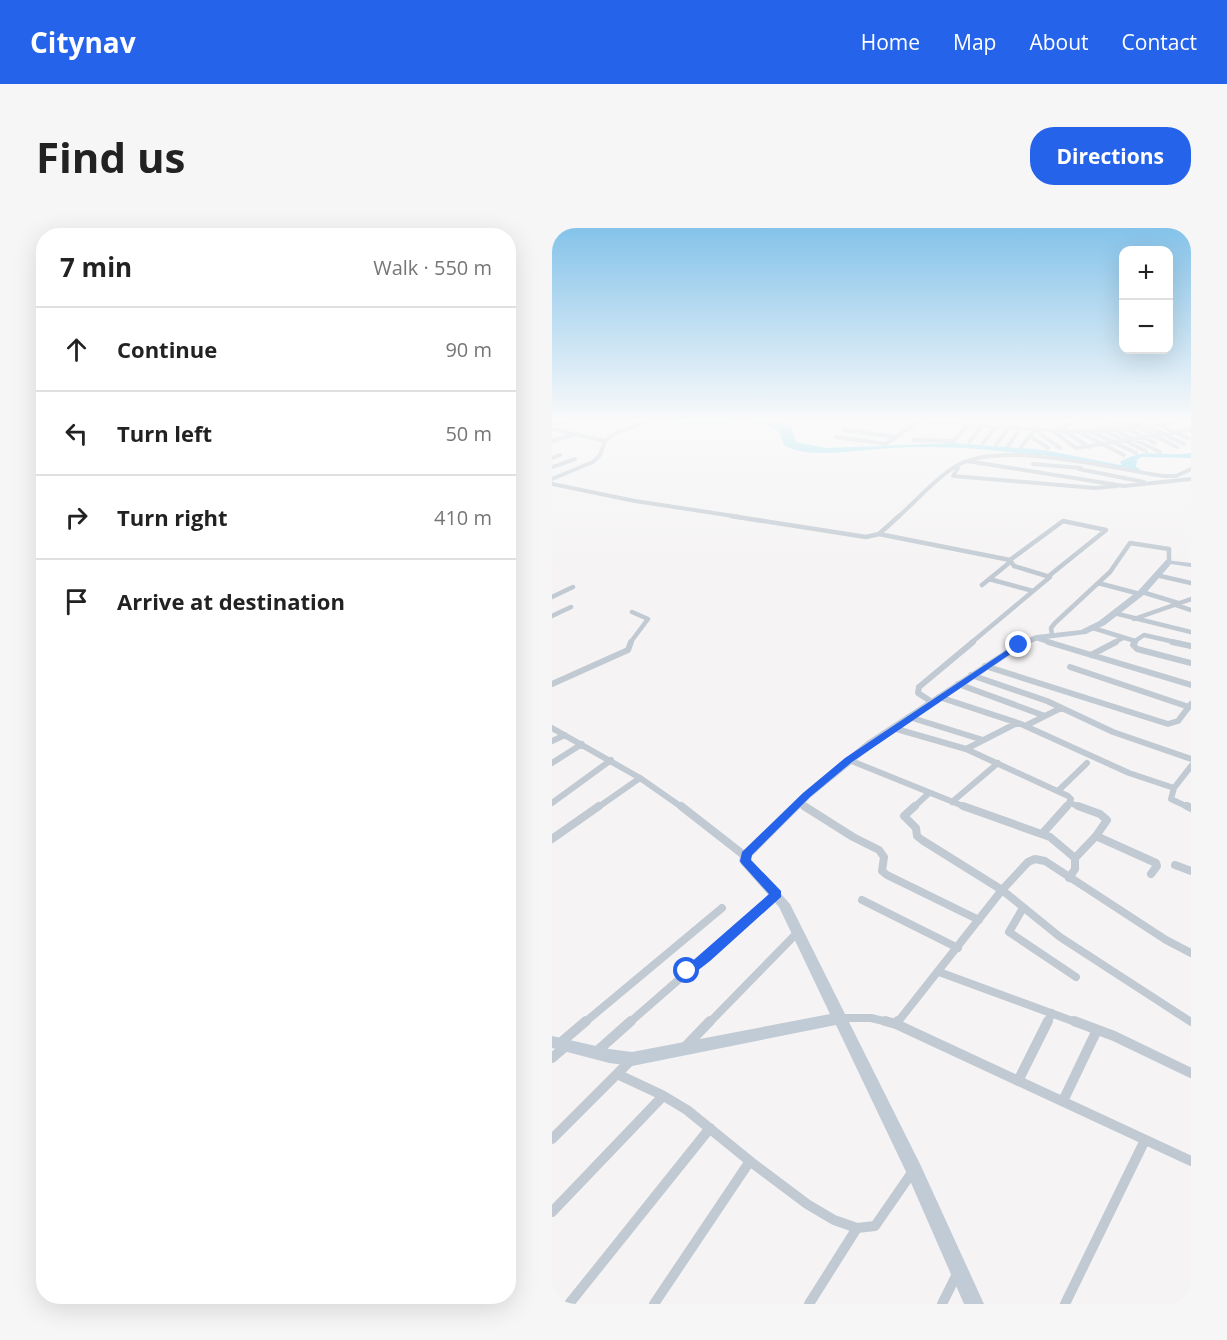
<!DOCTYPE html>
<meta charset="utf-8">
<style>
body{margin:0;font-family:"Open Sans",sans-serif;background:#f6f6f6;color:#222}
.controls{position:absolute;right:18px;top:18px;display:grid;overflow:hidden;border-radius:12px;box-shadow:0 6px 24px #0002}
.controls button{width:54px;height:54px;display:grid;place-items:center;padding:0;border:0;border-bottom:2px solid #e0e0e0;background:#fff;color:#222;font:30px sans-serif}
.stop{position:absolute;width:18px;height:18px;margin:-14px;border:4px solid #2563eb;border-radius:50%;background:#fff}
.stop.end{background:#2563eb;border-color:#fff;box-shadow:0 2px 6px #0008}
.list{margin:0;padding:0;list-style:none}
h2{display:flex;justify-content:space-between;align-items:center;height:78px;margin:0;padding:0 24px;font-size:26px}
h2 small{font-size:20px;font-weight:400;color:#767676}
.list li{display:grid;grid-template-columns:39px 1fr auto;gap:18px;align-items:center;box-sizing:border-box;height:84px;padding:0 24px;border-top:2px solid #e0e0e0}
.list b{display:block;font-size:22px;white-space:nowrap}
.list em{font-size:20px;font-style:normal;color:#767676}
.icon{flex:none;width:33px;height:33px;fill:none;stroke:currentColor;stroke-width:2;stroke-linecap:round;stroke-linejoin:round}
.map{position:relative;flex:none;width:639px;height:1076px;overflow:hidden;border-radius:24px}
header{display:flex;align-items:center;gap:36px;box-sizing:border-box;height:84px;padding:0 30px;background:#2563eb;color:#fff}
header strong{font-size:28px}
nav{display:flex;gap:33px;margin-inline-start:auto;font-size:21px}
.intro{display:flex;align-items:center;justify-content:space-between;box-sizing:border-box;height:144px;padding:0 36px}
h1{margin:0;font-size:42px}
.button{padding:15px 27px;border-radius:24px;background:#2563eb;color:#fff;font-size:21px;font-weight:700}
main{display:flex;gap:36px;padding:0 36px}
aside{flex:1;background:#fff;border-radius:24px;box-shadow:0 6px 24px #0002}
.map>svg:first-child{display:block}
.water{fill:#90daee}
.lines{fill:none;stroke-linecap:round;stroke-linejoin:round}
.street-far4{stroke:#c1cad2;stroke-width:4}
.street-far3{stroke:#c1cad2;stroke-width:4.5}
.street-far2{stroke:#c1cad2;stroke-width:6}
.street-far1{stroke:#c1cad2;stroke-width:8}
.street{stroke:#c1cad2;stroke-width:10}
.secondary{fill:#c1cbd6;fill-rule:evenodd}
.route{fill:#2563eb}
</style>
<header>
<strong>Citynav</strong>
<nav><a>Home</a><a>Map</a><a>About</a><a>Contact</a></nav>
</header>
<div class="intro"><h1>Find us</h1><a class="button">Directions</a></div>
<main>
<aside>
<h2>7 min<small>Walk · 550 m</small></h2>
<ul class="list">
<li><svg class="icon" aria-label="ahead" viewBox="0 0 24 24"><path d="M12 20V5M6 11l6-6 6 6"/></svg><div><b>Continue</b></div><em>90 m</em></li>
<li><svg class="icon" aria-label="left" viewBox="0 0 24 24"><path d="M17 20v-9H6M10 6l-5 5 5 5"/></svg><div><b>Turn left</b></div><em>50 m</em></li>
<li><svg class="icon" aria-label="right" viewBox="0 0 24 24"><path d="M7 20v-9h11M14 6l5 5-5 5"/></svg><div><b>Turn right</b></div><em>410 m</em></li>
<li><svg class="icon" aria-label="arrive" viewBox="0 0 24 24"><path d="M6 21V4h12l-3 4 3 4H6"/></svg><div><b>Arrive at destination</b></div></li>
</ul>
</aside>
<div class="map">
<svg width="639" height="1076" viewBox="0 0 639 1076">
<rect width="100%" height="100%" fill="#f5f3f3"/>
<!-- water -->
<path class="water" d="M91 193H221L239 198 244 214 274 220 402 215 492 222 568 237H570L568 234C595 218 610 230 639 225V230L589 229 585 232 584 239 589 241 586 242C504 230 424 215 340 220 313 221 254 232 232 217L227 203C199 189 173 198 143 196 126 196 109 193 91 193Z"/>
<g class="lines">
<!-- street-far4 -->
<path class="street-far4" d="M554 193 592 198
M0 197 14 193
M607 197 636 210
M597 199 632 216
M587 200 625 219
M0 201 53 213
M576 201 603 215
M291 202 345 209
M483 202 508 220
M509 202 524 193
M501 203 524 220 639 202
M553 203 594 223
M565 203 608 224
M514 204 537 219
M527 204 572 227
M540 204 584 225
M478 208 496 220
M284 209 334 216 366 194
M362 212 401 213 416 198
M0 213 20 207
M417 214 429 199
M431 215 443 200
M444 217 456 201
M456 218 468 201
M469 219 480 205
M0 230 8 227
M415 233 572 258 639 251
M481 236 529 240
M0 239 23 231
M406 240 401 248 543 260 565 258
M527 241 592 254
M0 251 41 234 48 227 53 213 60 207 96 193
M0 256 83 273 188 289
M346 289C362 275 386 248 404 238 450 211 560 241 612 248H624L639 241"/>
<!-- street-far3 -->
<path class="street-far3" d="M179 288 314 309 327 306 347 288
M327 306 458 332 511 293 554 302 498 347
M604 347 639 355
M437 351 481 363
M546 355 588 366
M430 357 457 335
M590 364 626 375
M0 369 21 359
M621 376 639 382
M562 385 639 404
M0 388 19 379
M582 391 639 371
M541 400 583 413 582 415
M500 407 499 400 503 395 558 344 578 315 617 321V334
M484 410 501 415
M583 413 592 407 627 415
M78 415 96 391 80 384
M419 415 498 349 462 338 458 332
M561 415 571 410"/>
<!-- street-far2 -->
<path class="street-far2" d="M496 414 639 457
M583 414 581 417 585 421 639 435
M620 414 639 418
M539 427 564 414
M433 438 616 496 626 493 639 476
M518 439 637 479
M419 447 495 473 561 504 639 531
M0 456 76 422 79 414
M406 456 493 488
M387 469 469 496
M380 474 366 465 367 459 421 414
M357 489 431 512
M475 497 509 480
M0 500 88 550 131 580
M341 500 414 521 516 568 519 571 514 580
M0 513 13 507
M414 521 463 496H469L577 545 622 560
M297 532 416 580
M0 535 30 516
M506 563 535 535
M400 574 446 535
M0 575 59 532
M247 575 254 580
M518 575 531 580
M45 580 88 550
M361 580 377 565
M638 580 619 571 622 560 639 538"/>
<!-- street-far1 -->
<path class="street-far1" d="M129 578 193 628
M252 578 301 609 327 622 332 629 330 643 335 647 427 692
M363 578 352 588 364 600 365 608 370 612 450 662 508 709 639 794
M411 578 498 609 523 630V641L517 650
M635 578 639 580
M490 606 515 578
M544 608 604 635 605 638 599 646
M0 611 47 578
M523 630 544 608 555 592 548 586 526 578
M623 637 639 643
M310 672 406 720
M471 680 457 704 524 749
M387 744 526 795
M289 790H319L340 795
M32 795 170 680
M77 795 225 666
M157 795 246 704
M345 795 450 662 476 634 483 631 493 633 614 712 639 725
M495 795 500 785"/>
<!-- street -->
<path class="street" d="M333 793 344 796 639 933
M522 793 562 808 639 845
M344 796 346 793
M7 816 34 793
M134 818 158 793
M43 825 79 793
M0 830 14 818
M65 846 110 867 135 882 199 934 255 976 282 992 305 1000 323 998 361 943
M466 853 496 793
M511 873 545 802
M0 911 79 832
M0 984 111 868
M17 1076 158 900
M102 1076 198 933
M257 1076 305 1000
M390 1076 405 1046
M513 1076 593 912"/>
<!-- secondary -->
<path class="secondary" d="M355 193 527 202 637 193 576 203 527 206 357 194Z
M614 332 639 335V339L619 336 593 366 553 397 534 406 486 412 470 419 323 517 259 569 199 629V632L238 676 368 936 432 1076H412L356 948 284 797 80 838 57 835 0 820V808L57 821 80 824 278 786 227 679 189 636 187 633 189 625 251 565 315 513 464 415 484 407 529 402 547 393 587 362Z"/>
</g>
<!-- sky -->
<linearGradient id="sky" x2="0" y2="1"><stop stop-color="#85c3ea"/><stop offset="0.56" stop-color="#fafafa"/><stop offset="1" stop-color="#fafafa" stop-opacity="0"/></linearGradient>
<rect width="639" height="343" fill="url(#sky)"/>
<!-- route -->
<path class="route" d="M467 414 471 417 470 418 300 534 258 569 200 627 199 632 229 663V669L158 733 140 747H131L129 743 217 666 189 635 188 633 190 624 251 565 293 530Z"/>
</svg>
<div class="controls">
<button>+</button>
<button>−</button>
</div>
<div class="stop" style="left:135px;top:743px"></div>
<div class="stop end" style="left:467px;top:417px"></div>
</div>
</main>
